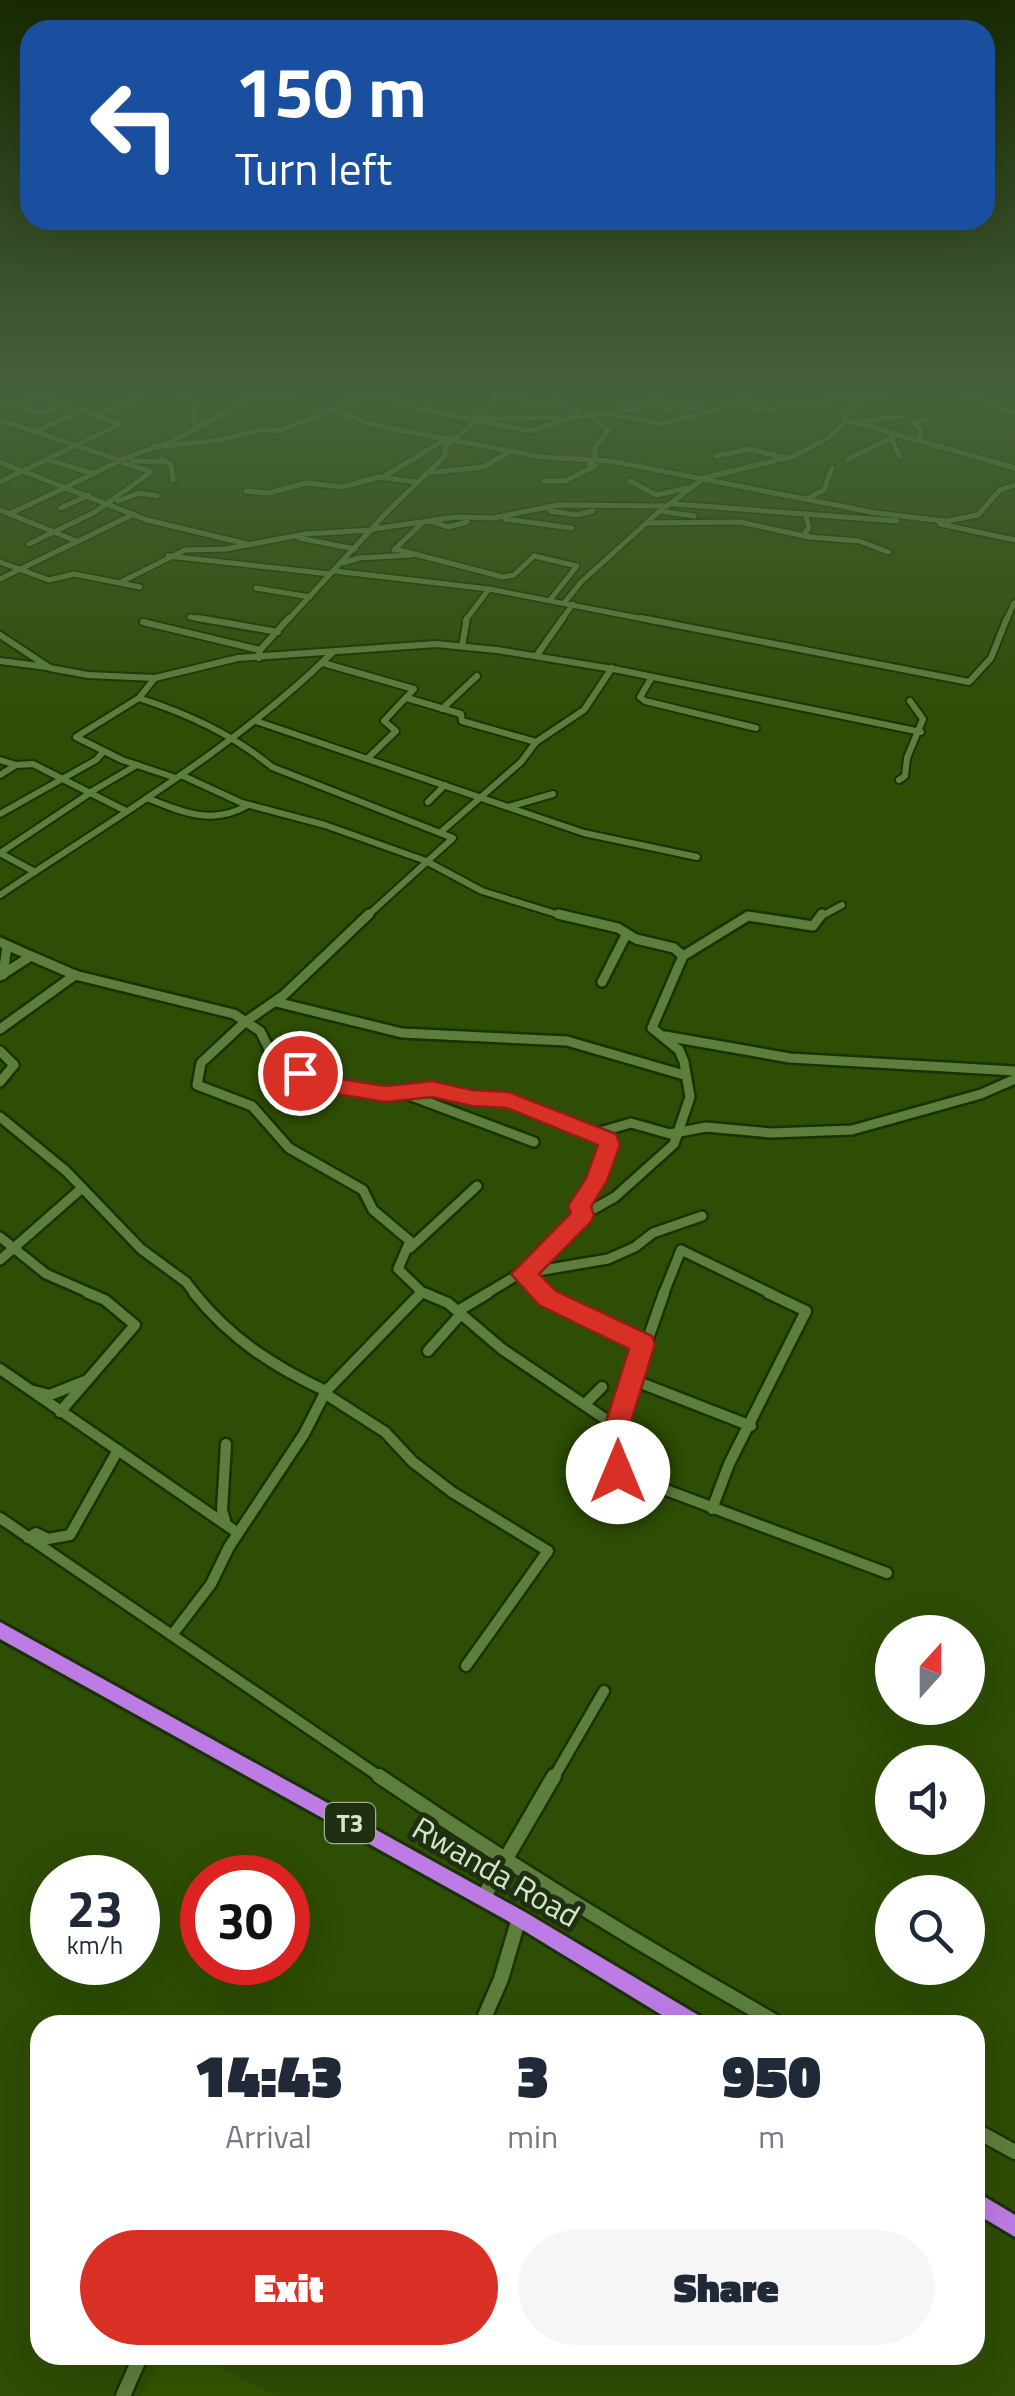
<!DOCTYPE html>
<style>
body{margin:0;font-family:"Titillium Web",sans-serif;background:#f6f6f7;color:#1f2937;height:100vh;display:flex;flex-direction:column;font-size:38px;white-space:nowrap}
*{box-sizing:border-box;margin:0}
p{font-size:32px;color:#747a83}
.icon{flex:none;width:55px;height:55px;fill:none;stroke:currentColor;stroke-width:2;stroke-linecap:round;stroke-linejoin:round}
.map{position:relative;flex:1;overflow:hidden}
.details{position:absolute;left:30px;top:2015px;width:955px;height:350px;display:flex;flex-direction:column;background:#fff;border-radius:30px;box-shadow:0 10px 40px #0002}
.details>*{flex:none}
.banner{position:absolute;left:20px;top:20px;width:975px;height:210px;border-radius:30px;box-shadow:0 10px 40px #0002;background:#1a4fa0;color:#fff;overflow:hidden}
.needle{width:65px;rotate:21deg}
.controls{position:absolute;left:875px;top:1615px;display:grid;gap:20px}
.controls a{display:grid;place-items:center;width:110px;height:110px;border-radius:50%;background:#fff;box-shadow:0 10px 40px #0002;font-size:50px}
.speed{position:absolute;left:30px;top:1855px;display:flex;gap:20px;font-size:50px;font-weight:700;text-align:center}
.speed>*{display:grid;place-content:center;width:130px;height:130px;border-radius:50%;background:#fff;box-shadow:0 10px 40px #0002;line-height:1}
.speed small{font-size:25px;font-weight:400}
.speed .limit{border:15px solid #d22;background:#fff;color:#111}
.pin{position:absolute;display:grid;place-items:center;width:85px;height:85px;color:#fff;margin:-42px;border:5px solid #fff;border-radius:50%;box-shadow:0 2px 10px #0007}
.me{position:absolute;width:110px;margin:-55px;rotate:0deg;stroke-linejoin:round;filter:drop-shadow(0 0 8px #0008)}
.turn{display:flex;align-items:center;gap:35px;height:210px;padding:0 50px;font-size:45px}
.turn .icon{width:130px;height:130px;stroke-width:2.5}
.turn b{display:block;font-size:70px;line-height:85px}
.eta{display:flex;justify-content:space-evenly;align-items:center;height:170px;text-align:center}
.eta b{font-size:60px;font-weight:800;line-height:70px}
.button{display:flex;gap:20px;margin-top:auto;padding:20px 50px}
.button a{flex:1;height:115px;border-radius:60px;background:#d93025;color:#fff;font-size:40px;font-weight:800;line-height:115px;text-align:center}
.button a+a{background:#f6f6f7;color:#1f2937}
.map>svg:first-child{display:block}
.built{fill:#325501}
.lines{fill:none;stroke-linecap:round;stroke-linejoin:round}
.minor-far4-casing{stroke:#1a3100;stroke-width:8}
.minor-far3-casing{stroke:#1a3100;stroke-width:10}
.minor-far2-casing{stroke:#1a3100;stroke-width:14}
.minor-far1-casing{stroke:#1a3100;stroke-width:15}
.minor-casing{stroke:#1a3100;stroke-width:19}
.highway-casing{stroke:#1a3100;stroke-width:6}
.minor-far4{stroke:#5d7f3d;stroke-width:5}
.minor-far3{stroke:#5d7f3d;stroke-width:6}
.minor-far2{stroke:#5d7f3d;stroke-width:9}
.minor-far1{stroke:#5d7f3d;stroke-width:10}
.minor{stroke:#5d7f3d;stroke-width:14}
.highway{fill:#bd7be5;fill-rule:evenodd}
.route{fill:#d93025;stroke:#8d1f18;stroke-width:2.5}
.labels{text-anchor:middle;stroke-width:10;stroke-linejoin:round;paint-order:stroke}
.shield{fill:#202f13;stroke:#9db08f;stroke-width:2.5}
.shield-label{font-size:25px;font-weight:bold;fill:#d3e7c4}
.near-street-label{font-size:32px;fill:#d3e7c4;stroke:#202f13}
</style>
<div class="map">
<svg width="1015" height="2396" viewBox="0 0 1015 2396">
<rect width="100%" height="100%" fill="#2e4d05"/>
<!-- built -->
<polygon class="built" points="163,2355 197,2355 277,2396 141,2396"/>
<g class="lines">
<!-- minor-far4 casing -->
<g class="minor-far4-casing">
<g id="minor-far4">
<polyline points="176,388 196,404 192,419 197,427"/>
<polyline points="953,388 1015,414"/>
<polyline points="800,392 802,388"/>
<polyline points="662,393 650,405 670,409"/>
<polyline points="495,397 549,405"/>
<polyline points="1,401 41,413 66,403"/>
<polyline points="733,404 758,388"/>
<polyline points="346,405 345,397 357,388"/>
<polyline points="743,406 758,410 865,397"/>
<polyline points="666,408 703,407"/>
<polyline points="330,410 378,426 542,457 611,461 876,513 944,521"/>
<polyline points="615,412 650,405"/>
<polyline points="100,414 137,399"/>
<polyline points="590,415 609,431 595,447 595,456"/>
<polyline points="577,416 610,414 662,424 722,408 745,407"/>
<path d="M474 417C504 421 531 416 561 417"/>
<polyline points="0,420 119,460 173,441 246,401 309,388"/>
<polyline points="846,420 1015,468"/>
<polyline points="853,423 902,416"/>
<polyline points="34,432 85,409"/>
<polyline points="891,437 899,456"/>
<polyline points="919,441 921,429 913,424 925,419"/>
<polyline points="153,447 221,440 265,429 279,431 352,402 387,398 424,410 531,431 578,416 577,409 549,405 560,394 548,388"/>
<polyline points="716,456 750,449 788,459"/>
<polyline points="162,459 171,465 173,480"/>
<polyline points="848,459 892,438"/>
<polyline points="49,460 94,474"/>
<polyline points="132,461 165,462"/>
<polyline points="0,462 147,520 251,545"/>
<polyline points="426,473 483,467 511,451"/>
<polyline points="385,476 441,442 450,441"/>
<polyline points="544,481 565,481 595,466 589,464"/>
<polyline points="630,481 656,495 688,488"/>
<polyline points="0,482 120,424 25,390"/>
<polyline points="66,487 119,461"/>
<polyline points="246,491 268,493 307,483 342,487 379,477 417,482"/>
<polyline points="808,498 824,490 832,468"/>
<polyline points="118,501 139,493 157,496"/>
<polyline points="674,504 897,521"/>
<polyline points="61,508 89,495"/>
<polyline points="0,510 76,541"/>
<polyline points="550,511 576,515 593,511"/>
<polyline points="660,511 694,516"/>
<polyline points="9,514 67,487"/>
<polyline points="806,516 809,528 805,532 809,537 859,541 888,552"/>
<polyline points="505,519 572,528"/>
<polyline points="430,521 448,527 467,522"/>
<polyline points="942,522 978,515 1000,490 1015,485"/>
<polyline points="646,523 740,522 809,537"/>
<polyline points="940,524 1015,540"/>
<path d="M373 529 456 517 493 518 558 505 667 506 704 478 794 456 828 438 846 422 843 415C868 390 903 389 936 388"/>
<polyline points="299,538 355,549"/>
<polyline points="29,544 95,512 151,472 118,461"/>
<polyline points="395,549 503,577 514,575 534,556 577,566 550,600"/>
<polyline points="394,550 422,523"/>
<polyline points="168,556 330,574"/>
<polyline points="0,562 49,580 74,574 140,587"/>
<polyline points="343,563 359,558 412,555"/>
<polyline points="334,571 489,589"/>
<polyline points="0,579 134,514"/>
<polyline points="119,583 185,550 226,549 305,534 372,530"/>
<polyline points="256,588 310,597"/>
<polyline points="565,602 581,582 662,509"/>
<polyline points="190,617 213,621"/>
<polyline points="287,621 388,511 445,456 445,446 468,428 504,388"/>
<polyline points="465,621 489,589 654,621"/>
<polyline points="561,621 573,604"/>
<polyline points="1006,621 1014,603"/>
</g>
</g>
<!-- minor-far3 casing -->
<g class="minor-far3-casing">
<g id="minor-far3">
<polyline points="198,618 278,632"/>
<polyline points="641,618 969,682 991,658 1007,618"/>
<polyline points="143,622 260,650"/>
<polyline points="0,635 50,668 88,675 155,678 238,658 436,644 497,650 619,670 921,732"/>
<polyline points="462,646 467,618"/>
<polyline points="537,655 563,618"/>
<polyline points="259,658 260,650 289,618"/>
<polyline points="0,661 47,667"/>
<polyline points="323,663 414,689 384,721 396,731 368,758"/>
<polyline points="652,677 640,697 645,701 756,728"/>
<polyline points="155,678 139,698 76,737 122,760 176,778"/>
<path d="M139 698C188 714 232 734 272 767L453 838 366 917"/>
<polyline points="407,698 461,714 462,721 536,742"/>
<polyline points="442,709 477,676"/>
<polyline points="256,721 584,833 697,857"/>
<polyline points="0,760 16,765 33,764 126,811"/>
<polyline points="0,775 16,765"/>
<polyline points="181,775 242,803 325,825 426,861 482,891 566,917"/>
<polyline points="899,780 905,776 907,758 923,719 910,701"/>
<polyline points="89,793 137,765"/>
<path d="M147 798C182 812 213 826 248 805"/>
<polyline points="428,802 445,785"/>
<polyline points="508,807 553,794"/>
<polyline points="0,814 96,760 104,751"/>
<polyline points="441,832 521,762 536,742 584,710 612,668"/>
<polyline points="0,853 90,793"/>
<polyline points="0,853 35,872"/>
<path d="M0 895C113 819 234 749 332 653"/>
<polyline points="747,917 753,917"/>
<polyline points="820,917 842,905"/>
</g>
</g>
<!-- minor-far2 casing -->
<g class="minor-far2-casing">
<g id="minor-far2">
<polyline points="0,942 31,956 0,976"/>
<polyline points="31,956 75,975 234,1014 260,1031 271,1053 300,1073 330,1085 386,1094 431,1089 472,1098 509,1100 596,1133 631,1123 670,1134 706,1127 771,1133 852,1130 981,1094 1015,1079"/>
<polyline points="683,956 748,916 813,926 822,914"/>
<polyline points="3,975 7,946"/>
<polyline points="602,982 626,935"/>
<polyline points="276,1002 402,1033 567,1041 684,1075"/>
<polyline points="245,1022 284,995 369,914"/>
<polyline points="245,1022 201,1063 197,1085 252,1106 289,1148 363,1190 373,1210 410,1241 398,1269 422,1292"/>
<polyline points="0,1029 75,975"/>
<polyline points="665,1036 790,1058 1015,1071"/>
<polyline points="0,1051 14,1065 0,1082"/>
<polyline points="406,1094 534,1142"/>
<polyline points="0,1117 66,1171 141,1249 186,1282 196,1295"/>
<polyline points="583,1215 579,1206 596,1181 609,1145 608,1139 598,1134"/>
<polyline points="0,1237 46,1274 94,1295"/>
<polyline points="410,1248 477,1186"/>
<polyline points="0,1260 82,1188"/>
<polyline points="526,1273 608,1259 635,1247 653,1233 702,1216"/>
<polyline points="523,1274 544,1295"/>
<polyline points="419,1295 422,1292 430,1295"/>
<polyline points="484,1295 534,1265 583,1215 615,1197 674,1144 690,1097 684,1062 679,1050 652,1028 683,956 674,948 636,939 618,928 558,914"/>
<polyline points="663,1295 681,1250 774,1295"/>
</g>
</g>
<!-- minor-far1 casing -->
<g class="minor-far1-casing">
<g id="minor-far1">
<path d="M194 1293C230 1338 274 1367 326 1391"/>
<polyline points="424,1293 448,1303 502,1349 617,1427 618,1472 887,1573"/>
<polyline points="542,1293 643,1344"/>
<polyline points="458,1311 488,1293"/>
<polyline points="428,1351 461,1314"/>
<polyline points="0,1369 238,1533"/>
<polyline points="633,1380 751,1426"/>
<polyline points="34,1391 50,1395 85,1381"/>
<polyline points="324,1393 385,1432 413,1462 452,1492 548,1551 466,1666"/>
<polyline points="585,1404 602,1387"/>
<polyline points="60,1412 135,1325 105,1300 88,1293"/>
<polyline points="617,1427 664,1293"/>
<polyline points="226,1444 222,1510 226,1524"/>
<polyline points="712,1509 729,1464 806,1311 768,1293"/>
<polyline points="0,1518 383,1779"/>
<polyline points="28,1538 36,1533 48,1539 70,1535 118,1450"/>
<polyline points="172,1635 211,1584 229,1547 304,1434 326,1391 421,1293"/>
<polyline points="553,1779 604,1691"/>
</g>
</g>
<!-- minor casing -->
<g class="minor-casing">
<g id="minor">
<path d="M379 1776C510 1865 643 1947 781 2025"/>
<polyline points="483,1898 554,1776"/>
<polyline points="481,2025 501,1979 519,1918"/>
<polyline points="975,2130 1015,2152"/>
<polyline points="123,2396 141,2355"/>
</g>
</g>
<!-- highway casing -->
<g class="highway-casing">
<g id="highway">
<polygon points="0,1622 525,1912 703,2018 705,2025 678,2025 513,1924 0,1639"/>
<polygon points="975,2191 1015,2215 1015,2237 975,2213"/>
</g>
</g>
<!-- minor-far4 -->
<use href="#minor-far4" class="minor-far4"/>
<!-- minor-far3 -->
<use href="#minor-far3" class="minor-far3"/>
<!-- minor-far2 -->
<use href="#minor-far2" class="minor-far2"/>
<!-- minor-far1 -->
<use href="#minor-far1" class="minor-far1"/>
<!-- minor -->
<use href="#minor" class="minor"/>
<!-- highway -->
<use href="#highway" class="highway"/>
</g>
<!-- sky -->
<linearGradient id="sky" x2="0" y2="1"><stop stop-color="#192a03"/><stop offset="0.54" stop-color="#46623b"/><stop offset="1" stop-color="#46623b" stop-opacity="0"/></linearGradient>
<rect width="1015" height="724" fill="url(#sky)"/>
<!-- route -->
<polygon class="route" points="300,1066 333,1078 386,1086 432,1081 472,1090 509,1092 616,1134 620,1145 607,1181 591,1207 594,1215 591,1222 539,1274 556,1291 652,1336 655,1344 629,1428 632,1472 628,1480 618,1484 609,1480 604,1428 629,1349 539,1305 511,1274 571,1213 568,1206 586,1178 598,1145 507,1108 472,1106 432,1097 386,1102 330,1093 293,1079 289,1073"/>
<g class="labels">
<!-- shield labels -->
<rect class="shield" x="325" y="1803" width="50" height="40" rx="8"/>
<g class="shield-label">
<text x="350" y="1832">T3</text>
</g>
<!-- near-street labels -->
<g class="near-street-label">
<text transform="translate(496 1872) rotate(30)" y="11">Rwanda Road</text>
</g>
</g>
</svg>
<div class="controls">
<a><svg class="needle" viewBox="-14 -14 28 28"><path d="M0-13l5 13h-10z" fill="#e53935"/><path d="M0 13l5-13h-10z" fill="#747a83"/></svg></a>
<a><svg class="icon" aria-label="sound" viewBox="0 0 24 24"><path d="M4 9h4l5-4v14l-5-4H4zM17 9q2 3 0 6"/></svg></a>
<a><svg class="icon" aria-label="search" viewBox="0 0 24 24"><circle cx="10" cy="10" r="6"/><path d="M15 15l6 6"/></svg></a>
</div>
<div class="speed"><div>23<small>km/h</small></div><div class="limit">30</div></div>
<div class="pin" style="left:300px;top:1073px;background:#d93025"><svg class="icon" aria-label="arrive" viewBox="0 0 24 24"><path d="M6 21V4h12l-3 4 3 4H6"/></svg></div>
<svg class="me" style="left:618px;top:1472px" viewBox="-20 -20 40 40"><circle r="19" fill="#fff"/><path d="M0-13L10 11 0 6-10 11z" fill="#d93025"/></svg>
<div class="banner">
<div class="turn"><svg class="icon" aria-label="left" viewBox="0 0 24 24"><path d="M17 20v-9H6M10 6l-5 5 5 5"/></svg><div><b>150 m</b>Turn left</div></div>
</div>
<section class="details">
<div class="eta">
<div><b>14:43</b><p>Arrival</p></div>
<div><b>3</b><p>min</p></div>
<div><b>950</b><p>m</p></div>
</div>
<div class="button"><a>Exit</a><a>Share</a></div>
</section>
</div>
